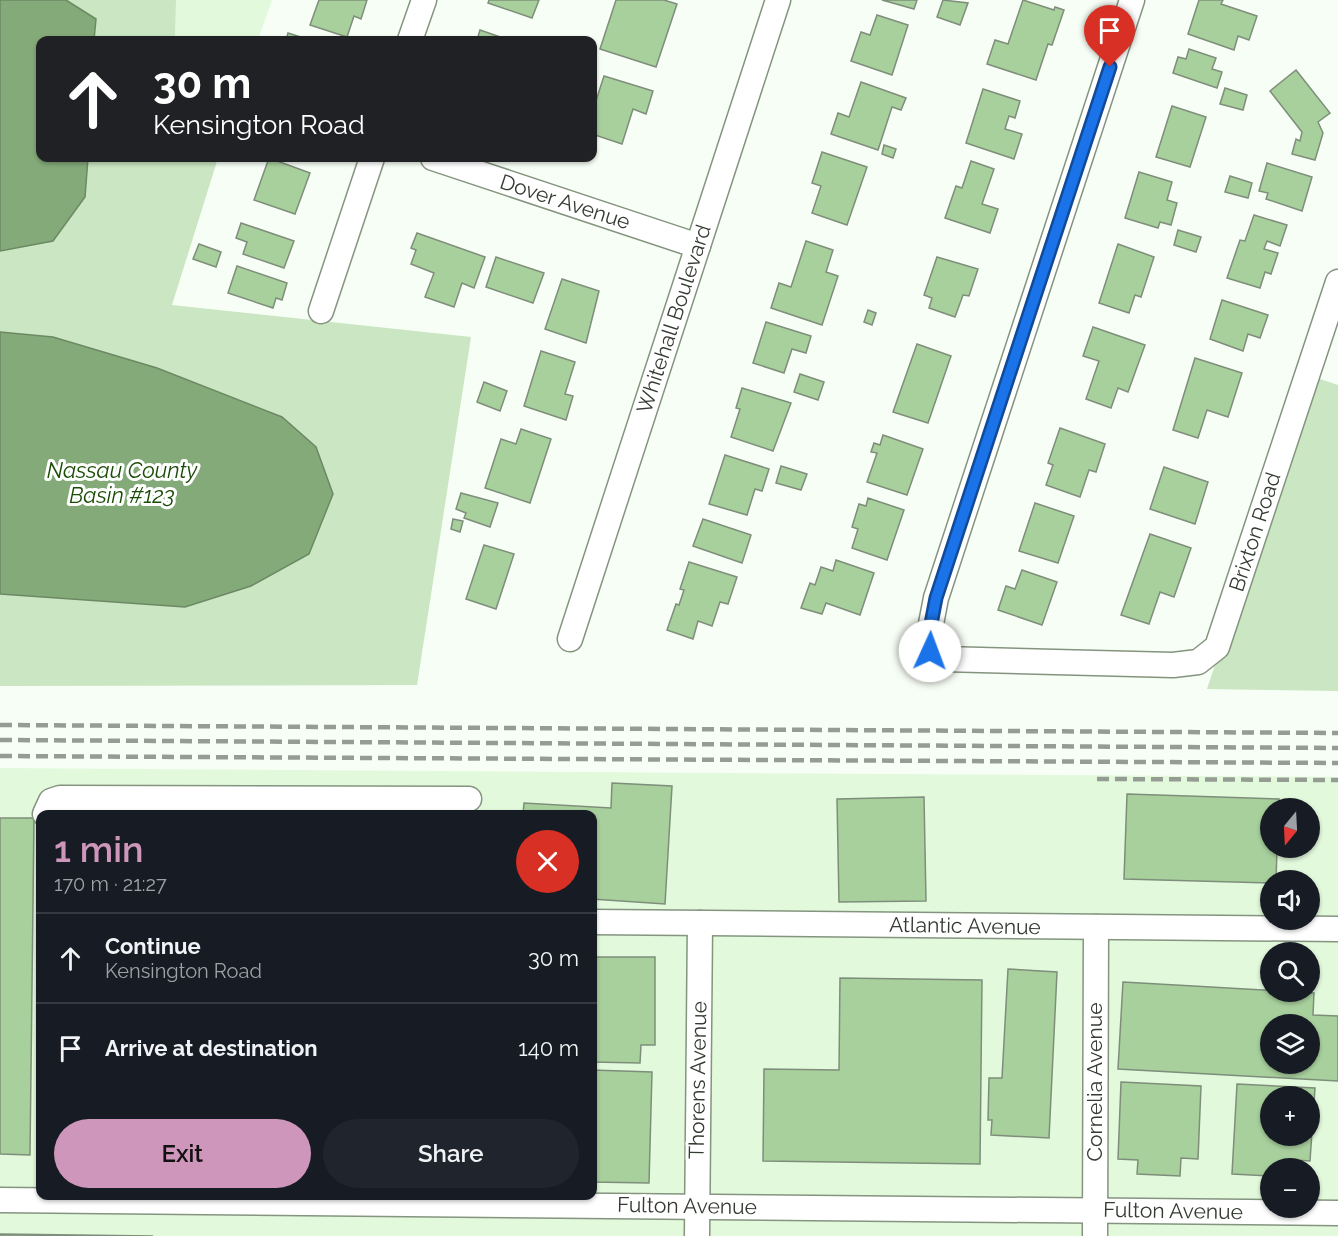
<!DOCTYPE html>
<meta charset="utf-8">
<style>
body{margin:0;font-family:Raleway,sans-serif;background:#20242c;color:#f1f3f6;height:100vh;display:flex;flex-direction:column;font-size:22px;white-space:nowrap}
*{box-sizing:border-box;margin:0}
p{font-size:20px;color:#9ea1a6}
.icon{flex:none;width:33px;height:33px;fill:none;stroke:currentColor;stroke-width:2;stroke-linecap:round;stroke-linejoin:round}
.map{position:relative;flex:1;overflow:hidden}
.details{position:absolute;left:36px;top:810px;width:561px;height:390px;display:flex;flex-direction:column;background:#171b24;border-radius:12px;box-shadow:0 2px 4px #0004}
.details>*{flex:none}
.top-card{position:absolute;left:36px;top:36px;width:561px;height:126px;border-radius:12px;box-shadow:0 2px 4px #0004;background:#202124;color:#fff;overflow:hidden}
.needle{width:39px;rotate:198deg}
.buttons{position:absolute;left:1260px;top:798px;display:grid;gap:12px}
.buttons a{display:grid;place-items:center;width:60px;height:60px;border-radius:50%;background:#171b24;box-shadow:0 2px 4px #0004;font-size:30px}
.pin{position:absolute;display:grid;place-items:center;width:51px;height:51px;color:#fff;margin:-62px -26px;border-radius:50% 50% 50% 0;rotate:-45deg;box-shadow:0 0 6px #0007}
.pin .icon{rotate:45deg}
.me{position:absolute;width:66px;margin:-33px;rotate:2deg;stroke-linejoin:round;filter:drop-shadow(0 0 4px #0008)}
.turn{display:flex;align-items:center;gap:21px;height:126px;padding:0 18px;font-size:27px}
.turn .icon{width:78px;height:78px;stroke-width:2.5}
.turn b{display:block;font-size:42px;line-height:51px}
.round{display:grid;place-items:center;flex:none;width:63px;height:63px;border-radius:32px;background:#20242c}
.summary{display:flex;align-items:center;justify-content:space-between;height:102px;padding:0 18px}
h1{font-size:36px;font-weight:600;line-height:45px;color:#cf96bb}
.cta{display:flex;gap:12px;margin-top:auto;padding:12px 18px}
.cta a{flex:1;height:69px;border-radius:36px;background:#cf96bb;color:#111;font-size:24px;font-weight:600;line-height:69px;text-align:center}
.cta a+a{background:#20242c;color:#f1f3f6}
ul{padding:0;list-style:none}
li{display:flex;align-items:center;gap:18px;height:90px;padding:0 18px;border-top:2px solid #363941}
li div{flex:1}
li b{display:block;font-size:22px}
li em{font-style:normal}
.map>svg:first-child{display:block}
.built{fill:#e2f9dc;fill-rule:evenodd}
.green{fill:#cae6c2}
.water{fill:#84aa79;stroke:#6c8964;stroke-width:1.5}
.building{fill:#a8d09d;stroke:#7e8e7a;stroke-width:1.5;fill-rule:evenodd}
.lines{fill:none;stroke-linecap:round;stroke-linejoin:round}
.minor-casing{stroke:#84947f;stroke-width:27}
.minor{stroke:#fff;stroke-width:24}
.rail{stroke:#959c93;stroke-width:4.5;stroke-dasharray:12 6;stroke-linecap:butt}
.route-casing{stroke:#114b97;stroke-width:15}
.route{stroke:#1a73e8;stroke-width:10}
.labels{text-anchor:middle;stroke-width:6;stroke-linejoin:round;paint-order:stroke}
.street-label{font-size:21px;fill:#343b32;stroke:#fff}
.water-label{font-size:22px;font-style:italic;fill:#1a4c06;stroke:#fff}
</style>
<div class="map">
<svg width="1338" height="1236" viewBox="0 0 1338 1236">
<rect width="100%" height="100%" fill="#f7fef5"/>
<!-- built -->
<g class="built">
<polygon points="176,0 272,0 258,40 175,40"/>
<path d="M0 768 1338 777V1236H0ZM1270 808H1310V848H1270ZM40 814H592V1196H40ZM1270 880H1310V920H1270ZM1270 952H1310V992H1270ZM1270 1024H1310V1064H1270ZM1270 1096H1310V1136H1270ZM1270 1168H1310V1208H1270Z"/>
</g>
<!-- green -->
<g class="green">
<polygon points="0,0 176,0 175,40 40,40 40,158 218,158 172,305 471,337 417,685 0,686"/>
<polygon points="1311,376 1338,385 1338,691 1207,689"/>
</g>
<!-- water -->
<g class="water">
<polygon points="0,0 66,0 96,19 94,40 40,40 40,158 88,158 85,197 53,241 0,251"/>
<polygon points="0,332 53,337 157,368 282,417 316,447 333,494 309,554 251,586 185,607 0,594"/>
</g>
<!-- building -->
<g class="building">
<polygon points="319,0 367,0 361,19 354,16 347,37 310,25"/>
<polygon points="489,0 539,0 532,18 488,3"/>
<polygon points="616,0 664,0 677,4 656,67 600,49"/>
<polygon points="882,0 917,0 914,9"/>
<polygon points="943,0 968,3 960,25 937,17"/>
<polygon points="1023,0 1054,10 1055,7 1064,10 1052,45 1048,44 1036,80 987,64 995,40 1008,44"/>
<polygon points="1199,0 1223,0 1221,4 1257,16 1249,40 1238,36 1234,50 1188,34"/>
<polygon points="877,15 908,25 892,75 851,61 861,32 870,35"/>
<polygon points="480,30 509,40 477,40"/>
<polygon points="288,33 310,40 286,40"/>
<polygon points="1189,49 1216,58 1212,69 1222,72 1217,88 1173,73 1178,57 1186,59"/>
<polygon points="1296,70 1330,113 1318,122 1323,133 1315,160 1292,154 1296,139 1300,141 1302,132 1270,91"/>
<polygon points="604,76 653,91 646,114 633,109 622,144 592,134 592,113"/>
<polygon points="861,82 906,98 901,110 892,107 878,150 831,134 838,113 849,117"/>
<polygon points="1225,88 1247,95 1243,110 1220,104"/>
<polygon points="983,89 1020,101 1015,118 1009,116 1005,129 1022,134 1014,159 966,143"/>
<polygon points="1172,106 1206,117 1190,167 1156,157"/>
<polygon points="884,145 896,149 893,158 882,154"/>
<polygon points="822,152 867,167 847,225 812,213 821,186 812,183"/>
<polygon points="269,158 310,173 295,214 254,200"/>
<polygon points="971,161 994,169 982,204 998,209 990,233 945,218 956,186 962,188"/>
<polygon points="1267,163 1312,177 1302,211 1266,199 1268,193 1259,191"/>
<polygon points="1139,172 1172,182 1167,200 1177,203 1171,225 1160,222 1158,228 1125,218"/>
<polygon points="1230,176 1252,183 1248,198 1225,192"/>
<polygon points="1254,215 1287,225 1280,246 1267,241 1264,249 1278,253 1271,274 1265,272 1260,288 1227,278 1240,240 1245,241"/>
<polygon points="241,223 294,241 284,268 243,254 247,242 236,238"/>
<polygon points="1178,230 1201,237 1196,252 1174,245"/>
<polygon points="417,233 485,257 474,288 462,283 454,307 425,297 434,273 411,264 416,250 411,248"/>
<polygon points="806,241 833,250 826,272 838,276 822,325 771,308 779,283 791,287"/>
<polygon points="199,244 221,252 216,267 193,259"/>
<polygon points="1118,244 1154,257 1141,297 1135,295 1129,313 1099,303"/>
<polygon points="496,257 544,273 533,303 486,287"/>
<polygon points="937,257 978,269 969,296 963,295 955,317 929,308 932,298 924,295"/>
<polygon points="237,266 287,283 282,300 276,298 273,308 228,293"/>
<polygon points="562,279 599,291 586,343 545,329"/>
<polygon points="1222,300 1268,315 1260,338 1248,334 1243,351 1210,339"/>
<polygon points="868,310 876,313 872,325 864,322"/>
<polygon points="766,322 811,336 806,353 792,349 784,373 753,363"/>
<polygon points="1093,327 1145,345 1128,392 1118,388 1111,408 1086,399 1099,361 1083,356"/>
<polygon points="917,344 951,356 928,423 893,412"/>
<polygon points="541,351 575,362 565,394 573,396 566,420 524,406"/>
<polygon points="1195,358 1242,373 1228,417 1207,410 1198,438 1173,430"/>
<polygon points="800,374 824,382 818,400 794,392"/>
<polygon points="484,382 507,391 500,411 477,402"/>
<polygon points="742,388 791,403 773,451 731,437 740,409 736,408"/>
<polygon points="1060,428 1105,444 1096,472 1089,470 1080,497 1046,485 1053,465 1048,463"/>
<polygon points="521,429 551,439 530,503 485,488 501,439 516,444"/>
<polygon points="883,435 923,449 907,495 867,482 877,453 871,452 874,443 880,445"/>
<polygon points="725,455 769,469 762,491 755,489 747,515 709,504"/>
<polygon points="781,466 807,474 801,490 776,483"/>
<polygon points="1164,467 1208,482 1195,524 1150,509"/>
<polygon points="461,493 498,503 490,527 464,518 466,513 456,509"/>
<polygon points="868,498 904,510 887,560 852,548 858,529 852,527 859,504 866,506"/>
<polygon points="1035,503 1074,516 1058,563 1019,551"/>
<polygon points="453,519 463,521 460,532 451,529"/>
<polygon points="703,519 751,535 742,563 693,546"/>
<polygon points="1150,534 1191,548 1174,597 1160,592 1149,624 1121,615"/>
<polygon points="484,545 514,554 496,609 466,599"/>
<polygon points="836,560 874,573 860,615 826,603 822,614 801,608 810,583 815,585 821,567 833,571"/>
<polygon points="689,562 737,577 728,604 720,602 712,626 698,621 693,639 667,630 676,604 679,605 684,590 680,589"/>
<polygon points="1022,570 1057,582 1042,625 998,610 1006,586 1015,589"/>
<polygon points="612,783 672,786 665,904 592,899 592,814 523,814 524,803 611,808"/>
<polygon points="1127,794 1279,799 1279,808 1270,808 1270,848 1277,848 1276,880 1270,880 1270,883 1124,879"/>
<polygon points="924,797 926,901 839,902 837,799"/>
<polygon points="336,802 458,804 458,814 336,814"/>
<polygon points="0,818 34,818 30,1155 0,1154"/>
<polygon points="592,957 655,957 655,1045 641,1045 640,1063 592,1062"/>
<polygon points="1008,969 1057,972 1049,1138 991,1135 992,1120 988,1120 989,1078 1002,1078"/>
<polygon points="840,978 982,980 980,1164 763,1161 764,1069 839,1070"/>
<path d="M1123 982 1314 993 1313 1015 1338 1016V1081L1118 1069ZM1270 1024H1310V1064H1270Z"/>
<polygon points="592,1070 652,1072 649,1183 592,1182"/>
<polygon points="1121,1082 1201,1086 1198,1159 1181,1158 1180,1176 1137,1174 1138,1160 1118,1159"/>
<path d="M1237 1084 1315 1088 1310 1161 1296 1160 1295 1168H1270V1176L1232 1174ZM1270 1096H1310V1136H1270Z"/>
<polygon points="0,1234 153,1236 0,1236"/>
</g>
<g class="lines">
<!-- minor casing -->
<g class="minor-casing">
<g id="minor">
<polyline points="1132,0 936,598 930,629 930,651 943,659 1173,665 1198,662 1217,647 1338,282"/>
<polyline points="410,40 424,0"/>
<polyline points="433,158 698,246"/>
<polyline points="321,311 372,158"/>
<polyline points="570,639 778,0"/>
<polyline points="45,814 51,801 60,798 469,799"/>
<polyline points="592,922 1338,929"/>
<polyline points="0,1200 1338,1213"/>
<polyline points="697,1236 700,923"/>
<polyline points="1095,1236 1096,927"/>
</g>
</g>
<!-- minor -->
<use href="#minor" class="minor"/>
<!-- rail -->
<g class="rail">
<polyline points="0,725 1338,733"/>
<polyline points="0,740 1338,748"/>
<polyline points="0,756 1338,763"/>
<polyline points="1097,779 1338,780"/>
</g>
</g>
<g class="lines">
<!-- route casing -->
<g class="route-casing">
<polyline id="route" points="930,651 930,629 936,598 1110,67"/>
</g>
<!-- route -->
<use href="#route" class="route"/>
</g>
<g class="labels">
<!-- street labels -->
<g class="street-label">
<text transform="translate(565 202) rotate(18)" y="7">Dover Avenue</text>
<text transform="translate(674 319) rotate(-72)" y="7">Whitehall Boulevard</text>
<text transform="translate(1255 532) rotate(-72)" y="7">Brixton Road</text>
<text transform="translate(965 926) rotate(1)" y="7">Atlantic Avenue</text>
<text transform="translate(698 1080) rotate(-89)" y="7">Thorens Avenue</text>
<text transform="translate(1095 1082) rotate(-90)" y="7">Cornelia Avenue</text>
<text transform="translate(687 1206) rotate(1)" y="7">Fulton Avenue</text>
<text transform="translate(1173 1211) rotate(1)" y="7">Fulton Avenue</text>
</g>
<!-- water labels -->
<g class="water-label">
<text x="122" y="478">Nassau County<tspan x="122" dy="25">Basin #123</tspan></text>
</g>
</g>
</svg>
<div class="buttons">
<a><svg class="needle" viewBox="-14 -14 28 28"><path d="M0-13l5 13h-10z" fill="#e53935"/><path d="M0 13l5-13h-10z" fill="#9ea1a6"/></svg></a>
<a><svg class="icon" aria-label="sound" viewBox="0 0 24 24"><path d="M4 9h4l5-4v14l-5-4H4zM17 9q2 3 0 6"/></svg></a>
<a><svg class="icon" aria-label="search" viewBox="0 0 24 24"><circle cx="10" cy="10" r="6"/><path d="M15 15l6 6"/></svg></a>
<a><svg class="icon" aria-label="layers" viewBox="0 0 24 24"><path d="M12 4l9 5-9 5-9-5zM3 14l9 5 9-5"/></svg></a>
<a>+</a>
<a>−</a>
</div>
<div class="pin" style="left:1110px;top:67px;background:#d93025"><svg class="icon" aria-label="arrive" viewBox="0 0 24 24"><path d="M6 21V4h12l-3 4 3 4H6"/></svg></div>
<svg class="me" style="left:930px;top:651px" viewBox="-20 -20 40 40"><circle r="19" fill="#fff"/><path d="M0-13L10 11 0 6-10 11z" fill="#1a73e8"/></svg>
<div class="top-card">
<div class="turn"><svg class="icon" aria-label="ahead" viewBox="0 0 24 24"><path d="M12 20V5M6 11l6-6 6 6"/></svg><div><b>30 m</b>Kensington Road</div></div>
</div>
<section class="details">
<div class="summary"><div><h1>1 min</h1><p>170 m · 21:27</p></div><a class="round" style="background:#d93025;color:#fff"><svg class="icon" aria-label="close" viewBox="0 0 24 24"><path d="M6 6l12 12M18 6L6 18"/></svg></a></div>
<ul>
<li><svg class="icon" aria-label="ahead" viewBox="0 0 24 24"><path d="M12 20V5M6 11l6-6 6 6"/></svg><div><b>Continue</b><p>Kensington Road</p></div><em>30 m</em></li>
<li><svg class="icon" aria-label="arrive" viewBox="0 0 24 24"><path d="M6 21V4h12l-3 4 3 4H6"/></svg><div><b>Arrive at destination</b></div><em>140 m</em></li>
</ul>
<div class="cta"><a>Exit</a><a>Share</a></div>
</section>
</div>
